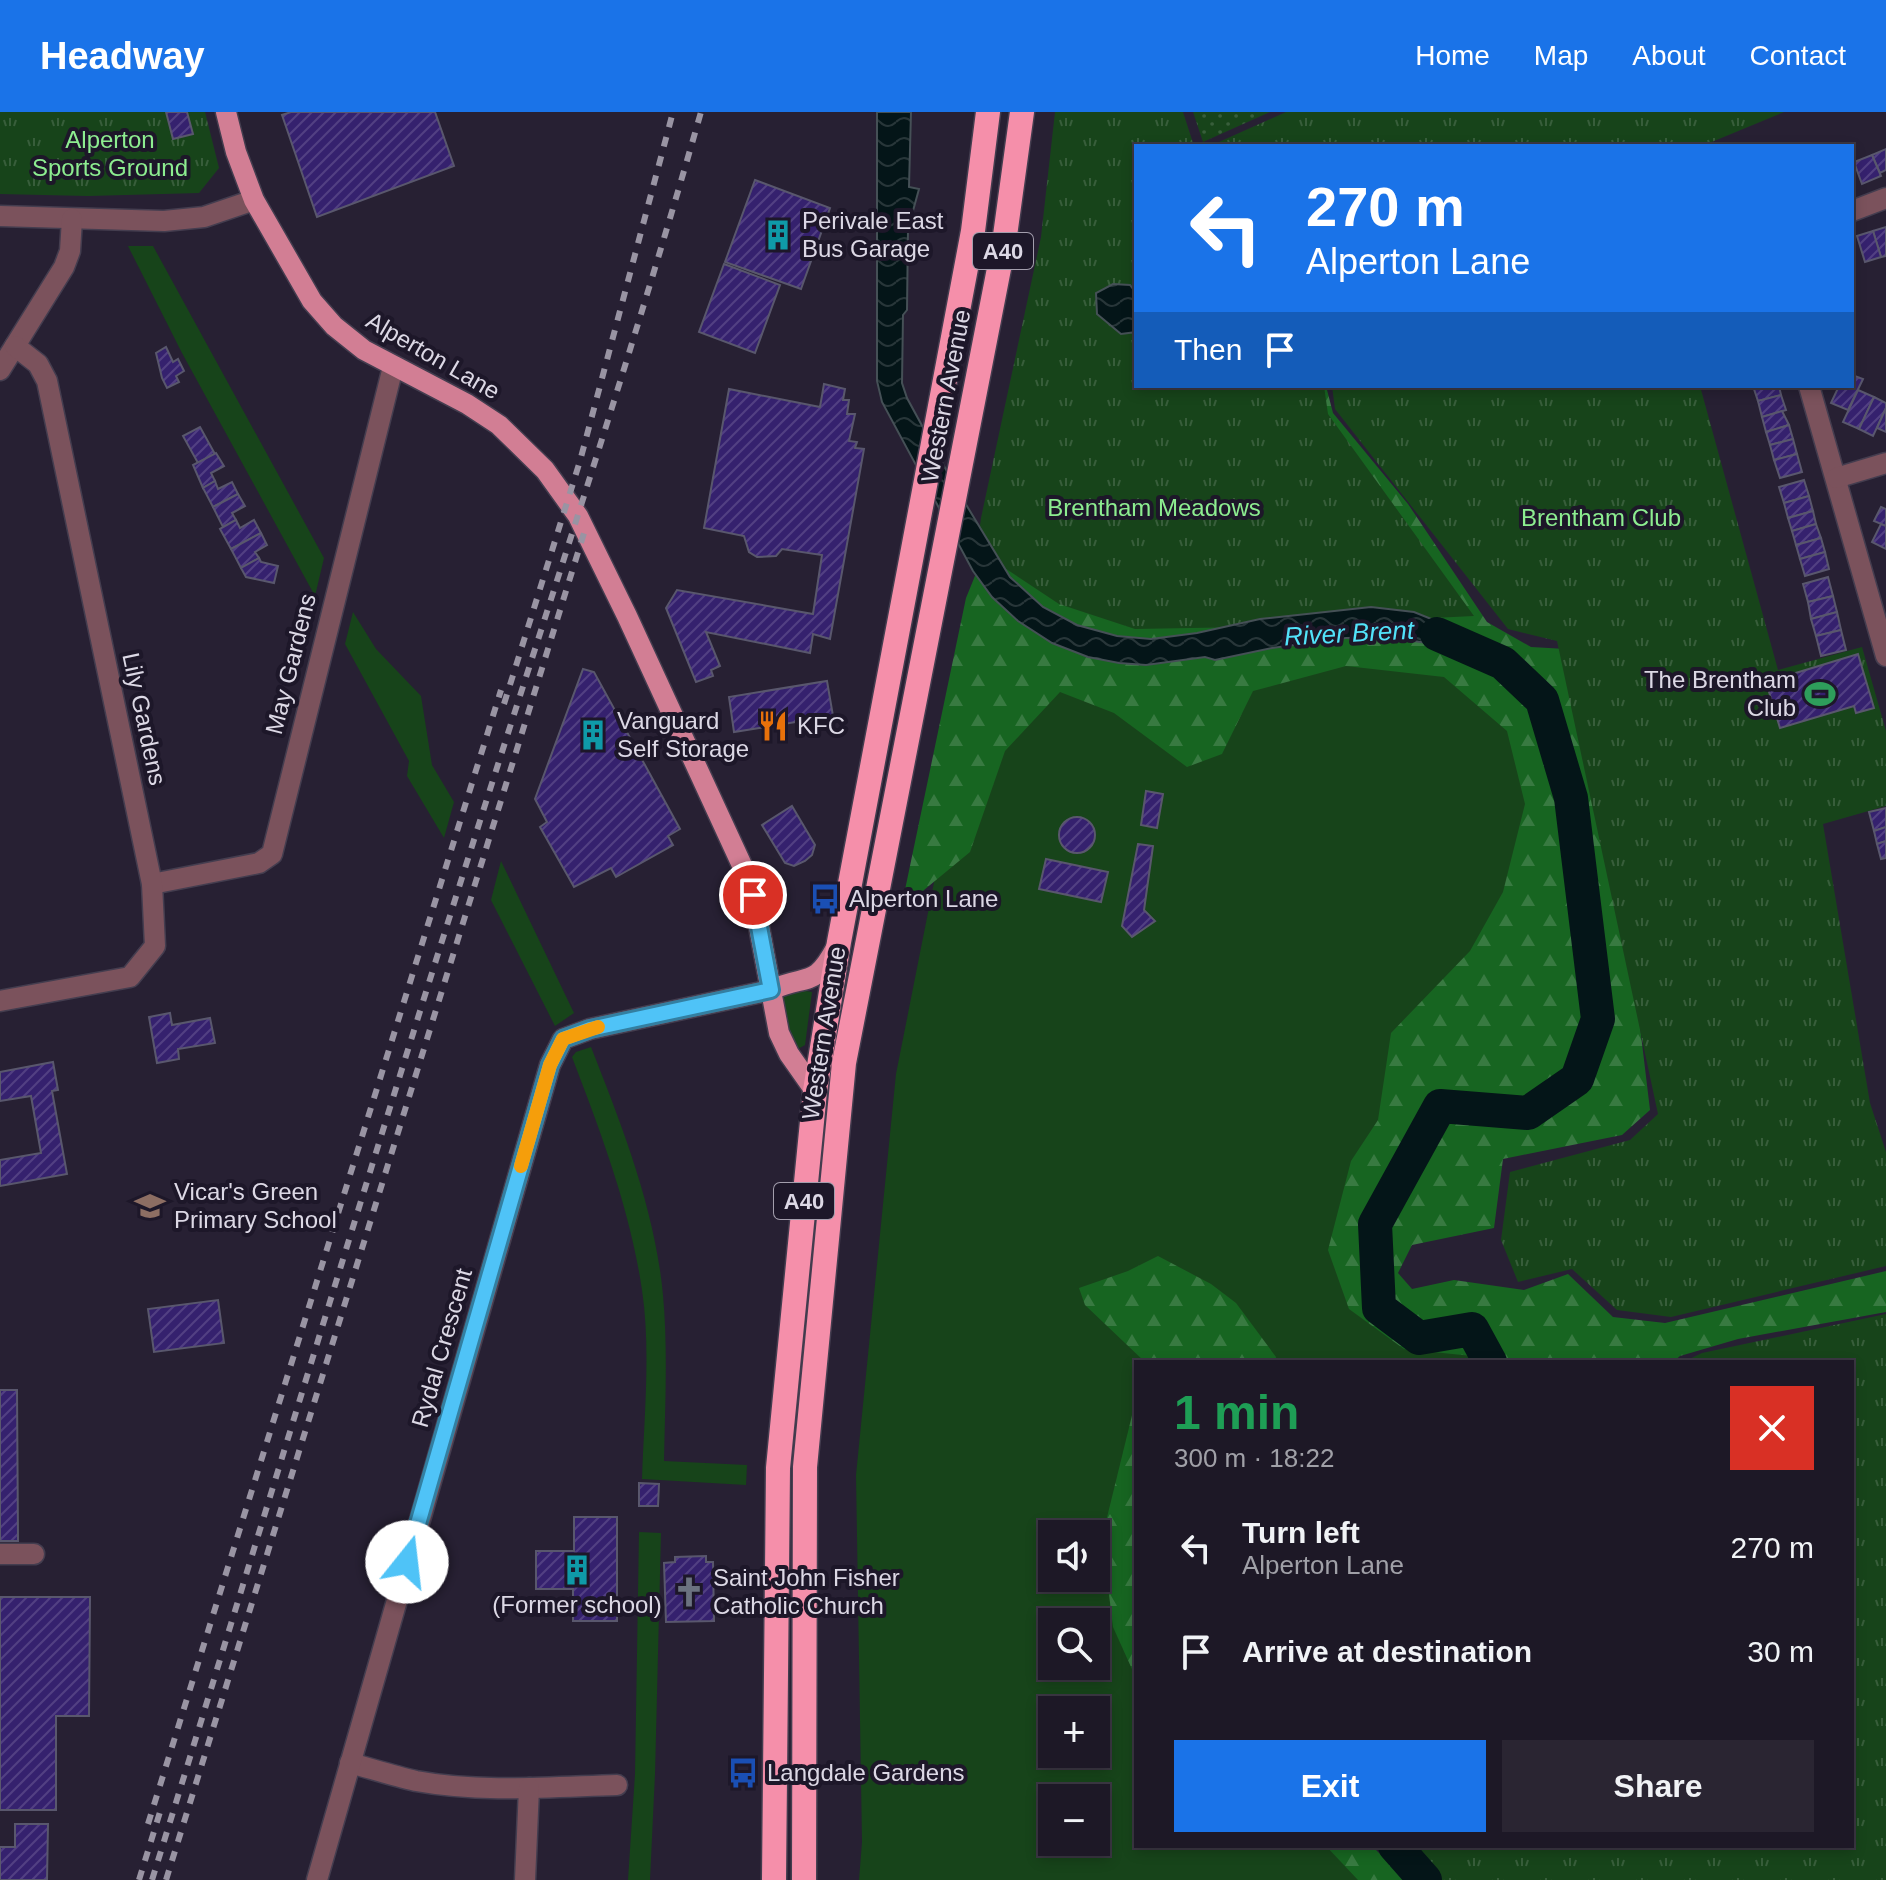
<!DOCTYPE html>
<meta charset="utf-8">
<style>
body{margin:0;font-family:Arial,sans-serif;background:#2a2532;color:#f1f3f6;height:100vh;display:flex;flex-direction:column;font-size:30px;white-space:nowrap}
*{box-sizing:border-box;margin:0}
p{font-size:26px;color:#a0a0a7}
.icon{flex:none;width:44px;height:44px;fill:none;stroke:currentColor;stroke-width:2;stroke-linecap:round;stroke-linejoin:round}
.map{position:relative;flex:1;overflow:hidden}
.details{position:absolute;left:1134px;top:1248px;width:720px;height:488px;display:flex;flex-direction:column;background:#1d1826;border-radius:0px;box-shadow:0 4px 12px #0003,0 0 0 2px #3b3743}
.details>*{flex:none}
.top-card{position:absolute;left:1134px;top:32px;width:720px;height:244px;border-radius:0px;box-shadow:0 4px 12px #0003,0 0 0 2px #3b3743;background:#1a73e8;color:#fff;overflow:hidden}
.fabs{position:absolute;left:1038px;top:1408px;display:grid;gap:16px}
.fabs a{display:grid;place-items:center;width:72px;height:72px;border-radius:0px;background:#1d1826;box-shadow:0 4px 12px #0003,0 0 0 2px #3b3743;font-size:40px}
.pin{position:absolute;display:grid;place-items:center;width:68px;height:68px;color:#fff;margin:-34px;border:4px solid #fff;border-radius:50%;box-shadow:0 2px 8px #0007}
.me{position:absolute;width:88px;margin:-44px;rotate:16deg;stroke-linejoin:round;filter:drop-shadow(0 0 6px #0008)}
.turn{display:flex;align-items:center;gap:28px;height:168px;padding:0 40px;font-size:36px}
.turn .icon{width:104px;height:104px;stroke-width:2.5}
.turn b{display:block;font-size:56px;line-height:68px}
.then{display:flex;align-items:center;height:76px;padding:0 40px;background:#0003;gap:16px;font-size:30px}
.round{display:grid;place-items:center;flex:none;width:84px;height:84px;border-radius:0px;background:#2a2532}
.overview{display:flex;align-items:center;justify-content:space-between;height:136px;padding:0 40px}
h1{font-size:48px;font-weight:700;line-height:60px;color:#1e9e55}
.action{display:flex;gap:16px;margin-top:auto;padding:16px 40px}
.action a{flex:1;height:92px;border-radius:0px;background:#1a73e8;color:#fff;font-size:32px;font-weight:700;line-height:92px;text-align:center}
.action a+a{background:#2a2532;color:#f1f3f6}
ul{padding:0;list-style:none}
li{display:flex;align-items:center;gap:24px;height:104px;padding:0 40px}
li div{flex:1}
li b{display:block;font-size:30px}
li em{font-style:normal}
header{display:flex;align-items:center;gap:48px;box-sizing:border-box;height:112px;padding:0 40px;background:#1a73e8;color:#fff}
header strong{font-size:38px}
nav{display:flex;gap:44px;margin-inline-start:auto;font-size:28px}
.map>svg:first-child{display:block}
.grass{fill:#17441a;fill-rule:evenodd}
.forest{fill:url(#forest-firs)}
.park{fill:url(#park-tufts)}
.garden{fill:url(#garden-dots)}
.water{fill:url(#water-waves);stroke:#455056;stroke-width:2}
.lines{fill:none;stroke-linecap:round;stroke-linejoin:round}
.river{stroke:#041518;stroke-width:34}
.building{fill:url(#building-hatch);stroke:#59576d;stroke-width:2}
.minor-casing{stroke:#443d4f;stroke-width:23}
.major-casing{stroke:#443d4f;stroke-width:23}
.highway-casing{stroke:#443d4f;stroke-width:27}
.minor{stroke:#7b525c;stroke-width:20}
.major{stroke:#d27e94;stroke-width:20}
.highway{stroke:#f58faa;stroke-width:24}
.rail{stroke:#9994a3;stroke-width:6;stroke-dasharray:10 10;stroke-linecap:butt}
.route-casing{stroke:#337fa1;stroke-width:20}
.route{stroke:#4fc3f7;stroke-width:14}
.slow{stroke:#f59e0b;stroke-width:14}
.labels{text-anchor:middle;stroke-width:8;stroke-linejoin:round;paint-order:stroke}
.shield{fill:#1d1729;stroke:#a39ead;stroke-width:2}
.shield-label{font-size:22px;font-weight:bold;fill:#dcd8e5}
.park-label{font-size:24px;fill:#8ded90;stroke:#1d1729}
.poi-label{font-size:24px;fill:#dcd8e5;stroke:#1d1729;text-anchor:start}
.street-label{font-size:24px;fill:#dcd8e5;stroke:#1d1729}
.water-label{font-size:26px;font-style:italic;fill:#52e3fa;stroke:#1d1729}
</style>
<header>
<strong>Headway</strong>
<nav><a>Home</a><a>Map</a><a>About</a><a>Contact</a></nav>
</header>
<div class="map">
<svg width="1886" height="1768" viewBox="0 0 1886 1768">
<defs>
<pattern id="forest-firs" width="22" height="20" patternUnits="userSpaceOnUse" patternTransform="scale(2)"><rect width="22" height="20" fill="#176521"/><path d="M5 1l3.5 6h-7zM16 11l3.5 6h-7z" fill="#387a41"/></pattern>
<pattern id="park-tufts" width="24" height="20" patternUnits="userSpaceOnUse" patternTransform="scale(2)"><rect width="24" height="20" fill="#17441a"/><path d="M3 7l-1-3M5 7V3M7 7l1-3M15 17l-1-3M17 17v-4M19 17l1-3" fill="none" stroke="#385e3b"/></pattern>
<pattern id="garden-dots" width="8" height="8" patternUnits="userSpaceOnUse" patternTransform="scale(2)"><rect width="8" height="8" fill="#17441a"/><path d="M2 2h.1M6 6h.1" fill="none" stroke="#385e3b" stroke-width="1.8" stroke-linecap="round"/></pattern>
<pattern id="water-waves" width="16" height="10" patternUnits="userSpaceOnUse" patternTransform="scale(2)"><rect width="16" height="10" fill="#041518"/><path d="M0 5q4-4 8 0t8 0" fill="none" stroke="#283639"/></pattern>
<pattern id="building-hatch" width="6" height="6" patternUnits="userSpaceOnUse" patternTransform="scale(2)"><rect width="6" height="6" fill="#35216e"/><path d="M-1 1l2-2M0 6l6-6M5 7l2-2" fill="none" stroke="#524083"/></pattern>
</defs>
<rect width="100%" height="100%" fill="#272033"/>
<!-- grass -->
<g class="grass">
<polygon points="128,134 153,134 324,446 315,484 182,241"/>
<polygon points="353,500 376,537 421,584 432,653 454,690 444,726 407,664 409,649 345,532"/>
<path d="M982 528 1445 530 1538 574 1557 694 1369 1195 1470 1224 1482 1250H1136V1734H1345L1382 1768H859L862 1730 856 1363 896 962ZM1052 1422H1096V1466H1052ZM1052 1510H1096V1554H1052ZM1052 1598H1096V1642H1052ZM1052 1686H1096V1730H1052Z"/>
<polygon points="501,749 574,901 555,914 491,788"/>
<polygon points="793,877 812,880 805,933 798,937 792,931 782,878"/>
<path d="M591 935C622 1014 655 1097 663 1183 668 1238 665 1294 664 1349L747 1353 746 1373 642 1367C644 1306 651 1238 642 1178 630 1097 601 1021 572 945L576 940Z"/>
<polygon points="639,1420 661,1421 655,1662 650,1768 628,1768 635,1662"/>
</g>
<!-- forest -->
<g class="forest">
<polygon points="1276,274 1326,274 1333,301 1408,392 1487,510 1531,535 1566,537 1638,898 1650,998 1622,1023 1503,1047 1494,1116 1412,1133 1398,1161 1412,1177 1454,1168 1524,1178 1568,1162 1613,1205 1665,1211 1886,1159 1886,1200 1738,1227 1680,1244 1673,1250 1473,1250 1472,1244 1404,1237 1349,1197 1328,1138 1351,1049 1378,1008 1391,921 1470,839 1503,780 1525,692 1507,619 1444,565 1346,554 1253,579 1222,642 1187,655 1114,601 1060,580 1005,639 970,740 901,797 966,486 977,459"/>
<polygon points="1158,1144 1211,1172 1236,1191 1276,1245 1275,1250 1145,1250 1085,1193 1079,1176 1128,1159"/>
<polygon points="1136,1287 1136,1566 1113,1515 1102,1426"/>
<polygon points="1326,1734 1372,1734 1406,1768 1358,1768"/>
</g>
<!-- park -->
<g class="park">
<polygon points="0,0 205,0 219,56 199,81 88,84 0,82"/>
<polygon points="1055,0 1183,0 1194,34 1136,34 1136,274 1324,274 1328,302 1474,504 1248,515 1135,517 1059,492 991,447 978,429 981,406 1041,125"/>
<polygon points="1286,0 1784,0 1702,34 1210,34"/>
<polygon points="1332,274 1700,274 1778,558 1862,535 1886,619 1886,694 1823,712 1870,991 1886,1040 1886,1154 1671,1205 1617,1198 1572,1157 1518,1170 1501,1128 1510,1060 1630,1028 1658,1002 1557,529 1508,517 1335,297"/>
<polygon points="1886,1202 1886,1768 1438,1768 1407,1734 1852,1734 1852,1250 1683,1250 1702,1241"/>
</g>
<!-- garden -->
<polygon class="garden" points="1193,0 1270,0 1203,30"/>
<!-- water -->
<g class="water">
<polygon points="877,0 911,0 909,75 919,77 908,117 907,198 903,203 902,271 907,286 956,376 1010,465 1043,495 1077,513 1117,524 1151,527 1197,521 1260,507 1371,495 1414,500 1486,529 1475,553 1427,531 1387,525 1346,526 1272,536 1215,548 1205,545 1146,553 1119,551 1088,545 1052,531 1018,509 992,485 973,459 882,290 877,269"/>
<polygon points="1113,172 1130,173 1136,181 1136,220 1121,222 1097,202 1096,181"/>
</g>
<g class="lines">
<!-- river -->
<g class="river">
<polyline points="1437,522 1503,551 1542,588 1571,686 1598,907 1577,967 1528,1001 1440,994 1375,1112 1379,1196 1419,1226 1472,1217 1490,1250"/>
<polyline points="1395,1734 1425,1768"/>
</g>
</g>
<!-- building -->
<g class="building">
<polygon points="166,0 187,0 193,22 173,27"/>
<polygon points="291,0 435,0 454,54 317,105 282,3"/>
<polygon points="1886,37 1886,58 1880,61 1872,43"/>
<polygon points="1872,43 1881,64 1862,72 1854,50"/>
<polygon points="755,68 830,96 801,177 725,150"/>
<polygon points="1886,115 1886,144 1881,145 1873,119"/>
<polygon points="1873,119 1881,145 1865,150 1857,124"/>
<polygon points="724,152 780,173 755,241 699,220"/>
<polygon points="166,235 173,250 178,247 184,259 176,264 179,270 167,276 162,266 156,241"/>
<polygon points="1852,263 1863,267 1848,298 1831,291 1839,274 1852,274"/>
<polygon points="824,272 845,277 843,288 849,288 847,302 855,302 849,329 857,330 855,336 864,337 830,527 813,522 810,541 706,520 720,554 711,558 713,564 696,570 666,496 677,478 813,502 822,443 782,437 776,444 757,445 749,440 744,424 704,416 729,277 820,295"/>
<polygon points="1753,274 1779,274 1781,283 1758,289"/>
<polygon points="1858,278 1874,285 1859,317 1843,310"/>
<polygon points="1781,283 1786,298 1762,305 1758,289"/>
<polygon points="1874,285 1886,291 1886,296 1873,324 1859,317"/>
<polygon points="1886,296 1886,320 1877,316"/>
<polygon points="1782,299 1789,313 1766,320 1762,305"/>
<polygon points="1789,313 1793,327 1770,333 1766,320"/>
<polygon points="200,315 215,342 198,351 183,324"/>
<polygon points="1793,327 1797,342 1774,348 1770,333"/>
<polygon points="216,341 224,354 211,361 215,369 203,376 193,353"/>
<polygon points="1797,342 1802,360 1780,366 1774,348"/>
<polygon points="1804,368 1809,384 1784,391 1779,375"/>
<polygon points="215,369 218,377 232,370 238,382 213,395 203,376"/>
<polygon points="238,382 245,394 232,401 236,408 223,415 213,395"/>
<polygon points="1809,384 1813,399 1788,406 1784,391"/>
<polygon points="1881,395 1886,397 1886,414 1874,409"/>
<polygon points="1813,399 1816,412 1792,419 1788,406"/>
<polygon points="236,408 240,416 254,408 261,421 231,437 220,417"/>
<polygon points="1816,412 1821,426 1796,433 1792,419"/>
<polygon points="1881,412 1886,414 1886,437 1872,430"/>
<polygon points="261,421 267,433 255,440 259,446 241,456 231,437"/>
<polygon points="1821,426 1825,440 1800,447 1796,433"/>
<polygon points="1825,440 1829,457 1805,464 1800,447"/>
<polygon points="259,446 261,450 278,454 274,471 246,465 241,456"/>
<polygon points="1828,465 1833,484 1808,490 1803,472"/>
<polygon points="1833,484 1837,500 1811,507 1808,490"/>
<polygon points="1837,500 1841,518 1816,524 1811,507"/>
<polygon points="1841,518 1846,538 1821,544 1816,524"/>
<polygon points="1858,542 1874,596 1856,601 1854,594 1780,616 1766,570"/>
<polygon points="583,557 594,560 680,717 668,724 673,733 616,765 611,756 574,775 540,715 547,710 535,687"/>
<polygon points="827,569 833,604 734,620 729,585"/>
<polygon points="1146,679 1163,682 1157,716 1141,713"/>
<polygon points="792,694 815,733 812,743 805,749 794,754 785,751 762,713"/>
<polygon points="1886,696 1886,715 1874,719 1869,700"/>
<circle cx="1077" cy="723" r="18"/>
<polygon points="1886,715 1886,729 1877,732 1874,719"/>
<polygon points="1886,729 1886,746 1881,747 1877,732"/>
<polygon points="1138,732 1153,734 1144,798 1155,809 1132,825 1122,814"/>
<polygon points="1046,747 1108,760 1101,790 1039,777"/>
<polygon points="170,901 172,913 210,906 215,931 178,937 179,947 157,951 149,905"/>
<polygon points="53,950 58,978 52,979 67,1062 0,1074 0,1048 41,1041 31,984 0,989 0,960"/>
<polygon points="218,1188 224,1231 154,1240 148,1197"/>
<polygon points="0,1278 17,1278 18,1429 0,1429"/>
<polygon points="639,1371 659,1372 658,1394 639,1394"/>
<polygon points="574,1405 617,1405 617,1509 573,1509 573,1477 536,1477 536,1439 574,1439"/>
<polygon points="706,1444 706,1450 713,1450 714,1509 666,1510 664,1451 675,1450 675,1445"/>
<polygon points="0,1485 90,1485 89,1604 56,1604 56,1698 0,1698"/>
<polygon points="15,1712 48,1712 47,1768 0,1768 0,1735 15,1735"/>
</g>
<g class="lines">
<!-- minor casing -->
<g class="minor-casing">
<g id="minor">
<polyline points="1852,99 1886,86"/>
<polyline points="0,104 164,109 204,105 254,88"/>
<polyline points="0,258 64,155 70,139 72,107"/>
<polyline points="1809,274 1886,544"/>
<polyline points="1836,366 1886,351"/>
<polyline points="152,772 259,751 272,742 393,255"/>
<polyline points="0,889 130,865 155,834 152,772 47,269 38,252 15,234"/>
<polyline points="0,1442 34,1442"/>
<path d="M350 1651C372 1657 394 1664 416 1669 481 1681 551 1675 617 1673"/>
<polyline points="317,1768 550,953 563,927 590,917 771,878"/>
<polyline points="525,1768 529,1676"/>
</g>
</g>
<!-- major casing -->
<g class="major-casing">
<g id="major">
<polyline points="226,0 236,40 254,88 312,189 334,214 364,238 467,292 499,313 545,358 578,404 627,504 746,762 753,783 779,921 789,942 815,979"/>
<path d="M771 878C808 861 814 878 837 834"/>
</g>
</g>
<!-- highway casing -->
<g class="highway-casing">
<g id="highway">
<polyline points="774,1768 778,1356 815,979 839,830 973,119 988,0"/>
<polyline points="804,1768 805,1355 844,951 1004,131 1022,0"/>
</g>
</g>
<!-- minor -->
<use href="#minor" class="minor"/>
<!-- major -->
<use href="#major" class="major"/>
<!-- highway -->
<use href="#highway" class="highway"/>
<!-- rail -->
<g class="rail">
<polyline points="504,592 580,349 673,0"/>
<polyline points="148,1712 501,578"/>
<polyline points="139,1768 160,1700"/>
<path d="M152 1768C255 1436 355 1104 460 772 541 515 627 259 701 0"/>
<polyline points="166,1768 584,421"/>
</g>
</g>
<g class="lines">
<!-- route casing -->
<g class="route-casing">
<polyline id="route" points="407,1450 550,953 563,927 590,917 771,878 753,783"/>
</g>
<!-- route -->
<use href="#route" class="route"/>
<!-- slow -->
<polyline class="slow" points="521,1054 550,953 563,927 598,915"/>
</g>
<!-- icons -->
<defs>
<g id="building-bare" transform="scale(2.4)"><path d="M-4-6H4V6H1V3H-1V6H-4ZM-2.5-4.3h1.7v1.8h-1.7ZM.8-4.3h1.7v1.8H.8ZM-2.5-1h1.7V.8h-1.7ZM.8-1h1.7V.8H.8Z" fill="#0f9aa8" stroke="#1d1729" stroke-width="2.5" paint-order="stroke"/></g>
<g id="stadium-bare" transform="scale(2.4)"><path d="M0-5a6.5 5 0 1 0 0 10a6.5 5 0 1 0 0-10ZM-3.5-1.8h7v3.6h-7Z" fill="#2e9e5b" stroke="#1d1729" stroke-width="2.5" paint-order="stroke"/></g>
<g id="restaurant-bare" transform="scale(2.4)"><path d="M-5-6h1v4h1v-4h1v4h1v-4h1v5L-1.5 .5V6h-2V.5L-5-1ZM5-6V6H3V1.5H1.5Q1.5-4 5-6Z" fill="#e8710a" stroke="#1d1729" stroke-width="2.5" paint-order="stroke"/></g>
<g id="bus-bare" transform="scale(2.4)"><path d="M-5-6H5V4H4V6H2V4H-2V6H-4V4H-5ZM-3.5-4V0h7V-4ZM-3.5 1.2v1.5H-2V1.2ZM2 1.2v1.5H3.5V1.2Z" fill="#1a4fb4" stroke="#1d1729" stroke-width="2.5" paint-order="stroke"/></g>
<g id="school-bare" transform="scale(2.4)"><path d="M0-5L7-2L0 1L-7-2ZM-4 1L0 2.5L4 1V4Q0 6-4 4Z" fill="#8d6e63" stroke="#1d1729" stroke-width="2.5" paint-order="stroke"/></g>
<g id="church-bare" transform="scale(2.4)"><path d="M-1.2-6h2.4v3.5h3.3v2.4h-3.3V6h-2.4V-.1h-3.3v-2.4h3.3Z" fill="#6b7280" stroke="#1d1729" stroke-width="2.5" paint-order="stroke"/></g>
</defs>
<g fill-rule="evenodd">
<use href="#building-bare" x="778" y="123"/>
<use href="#stadium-bare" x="1820" y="582"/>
<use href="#restaurant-bare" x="773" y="614"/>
<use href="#building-bare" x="593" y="623"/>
<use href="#bus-bare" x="825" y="787"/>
<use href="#school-bare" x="150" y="1094"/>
<use href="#building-bare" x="577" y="1458"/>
<use href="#church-bare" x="689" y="1480"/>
<use href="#bus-bare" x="743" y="1661"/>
</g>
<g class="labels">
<!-- shield labels -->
<g class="shield">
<rect x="973" y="121" width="60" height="36" rx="6"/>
<rect x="774" y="1071" width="60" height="36" rx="6"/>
</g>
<g class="shield-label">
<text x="1003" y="147">A40</text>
<text x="804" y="1097">A40</text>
</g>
<!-- park labels -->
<g class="park-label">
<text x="110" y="36">Alperton<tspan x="110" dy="28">Sports Ground</tspan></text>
<text x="1154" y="404">Brentham Meadows</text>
<text x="1601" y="414">Brentham Club</text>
</g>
<!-- poi labels -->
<g class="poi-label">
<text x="802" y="117">Perivale East<tspan x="802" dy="28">Bus Garage</tspan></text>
<text x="1796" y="576" text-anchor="end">The Brentham<tspan x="1796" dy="28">Club</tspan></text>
<text x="617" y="617">Vanguard<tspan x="617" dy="28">Self Storage</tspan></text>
<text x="797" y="622">KFC</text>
<text x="849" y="795">Alperton Lane</text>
<text x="174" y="1088">Vicar's Green<tspan x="174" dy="28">Primary School</tspan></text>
<text x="713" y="1474">Saint John Fisher<tspan x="713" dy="28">Catholic Church</tspan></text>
<text x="577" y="1501" text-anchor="middle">(Former school)</text>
<text x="767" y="1669">Langdale Gardens</text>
</g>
<!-- street labels -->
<g class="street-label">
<text transform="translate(433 244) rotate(30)" y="8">Alperton Lane</text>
<text transform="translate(946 284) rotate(-79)" y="8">Western Avenue</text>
<text transform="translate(291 552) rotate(-76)" y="8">May Gardens</text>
<text transform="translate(144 607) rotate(78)" y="8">Lily Gardens</text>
<text transform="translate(824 921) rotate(-81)" y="8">Western Avenue</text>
<text transform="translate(442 1236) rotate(-74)" y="8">Rydal Crescent</text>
</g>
<!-- water labels -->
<g class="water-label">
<text transform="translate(1349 521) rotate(-3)" y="9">River Brent</text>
</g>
</g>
</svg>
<div class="fabs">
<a><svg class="icon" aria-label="sound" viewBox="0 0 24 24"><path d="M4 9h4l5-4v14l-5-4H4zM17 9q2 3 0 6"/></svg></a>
<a><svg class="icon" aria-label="search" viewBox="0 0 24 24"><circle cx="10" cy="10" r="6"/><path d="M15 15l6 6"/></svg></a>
<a>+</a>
<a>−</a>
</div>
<div class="pin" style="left:753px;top:783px;background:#d93025"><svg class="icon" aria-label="arrive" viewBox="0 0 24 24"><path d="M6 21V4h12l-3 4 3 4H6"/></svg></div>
<svg class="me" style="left:407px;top:1450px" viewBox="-20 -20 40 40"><circle r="19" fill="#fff"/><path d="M0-13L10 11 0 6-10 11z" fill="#4fc3f7"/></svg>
<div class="top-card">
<div class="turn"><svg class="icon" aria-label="left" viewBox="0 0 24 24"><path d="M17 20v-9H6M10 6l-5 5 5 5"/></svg><div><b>270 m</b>Alperton Lane</div></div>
<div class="then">Then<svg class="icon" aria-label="arrive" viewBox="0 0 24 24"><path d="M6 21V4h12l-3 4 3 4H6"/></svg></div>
</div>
<section class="details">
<div class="overview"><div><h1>1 min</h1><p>300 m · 18:22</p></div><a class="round" style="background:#d93025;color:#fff"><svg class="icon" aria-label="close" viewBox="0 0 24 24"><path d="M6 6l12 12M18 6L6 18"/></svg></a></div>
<ul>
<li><svg class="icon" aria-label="left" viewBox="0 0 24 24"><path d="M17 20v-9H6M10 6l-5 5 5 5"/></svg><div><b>Turn left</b><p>Alperton Lane</p></div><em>270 m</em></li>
<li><svg class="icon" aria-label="arrive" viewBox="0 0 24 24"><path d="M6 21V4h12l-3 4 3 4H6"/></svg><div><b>Arrive at destination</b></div><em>30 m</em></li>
</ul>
<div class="action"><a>Exit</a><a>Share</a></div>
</section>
</div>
